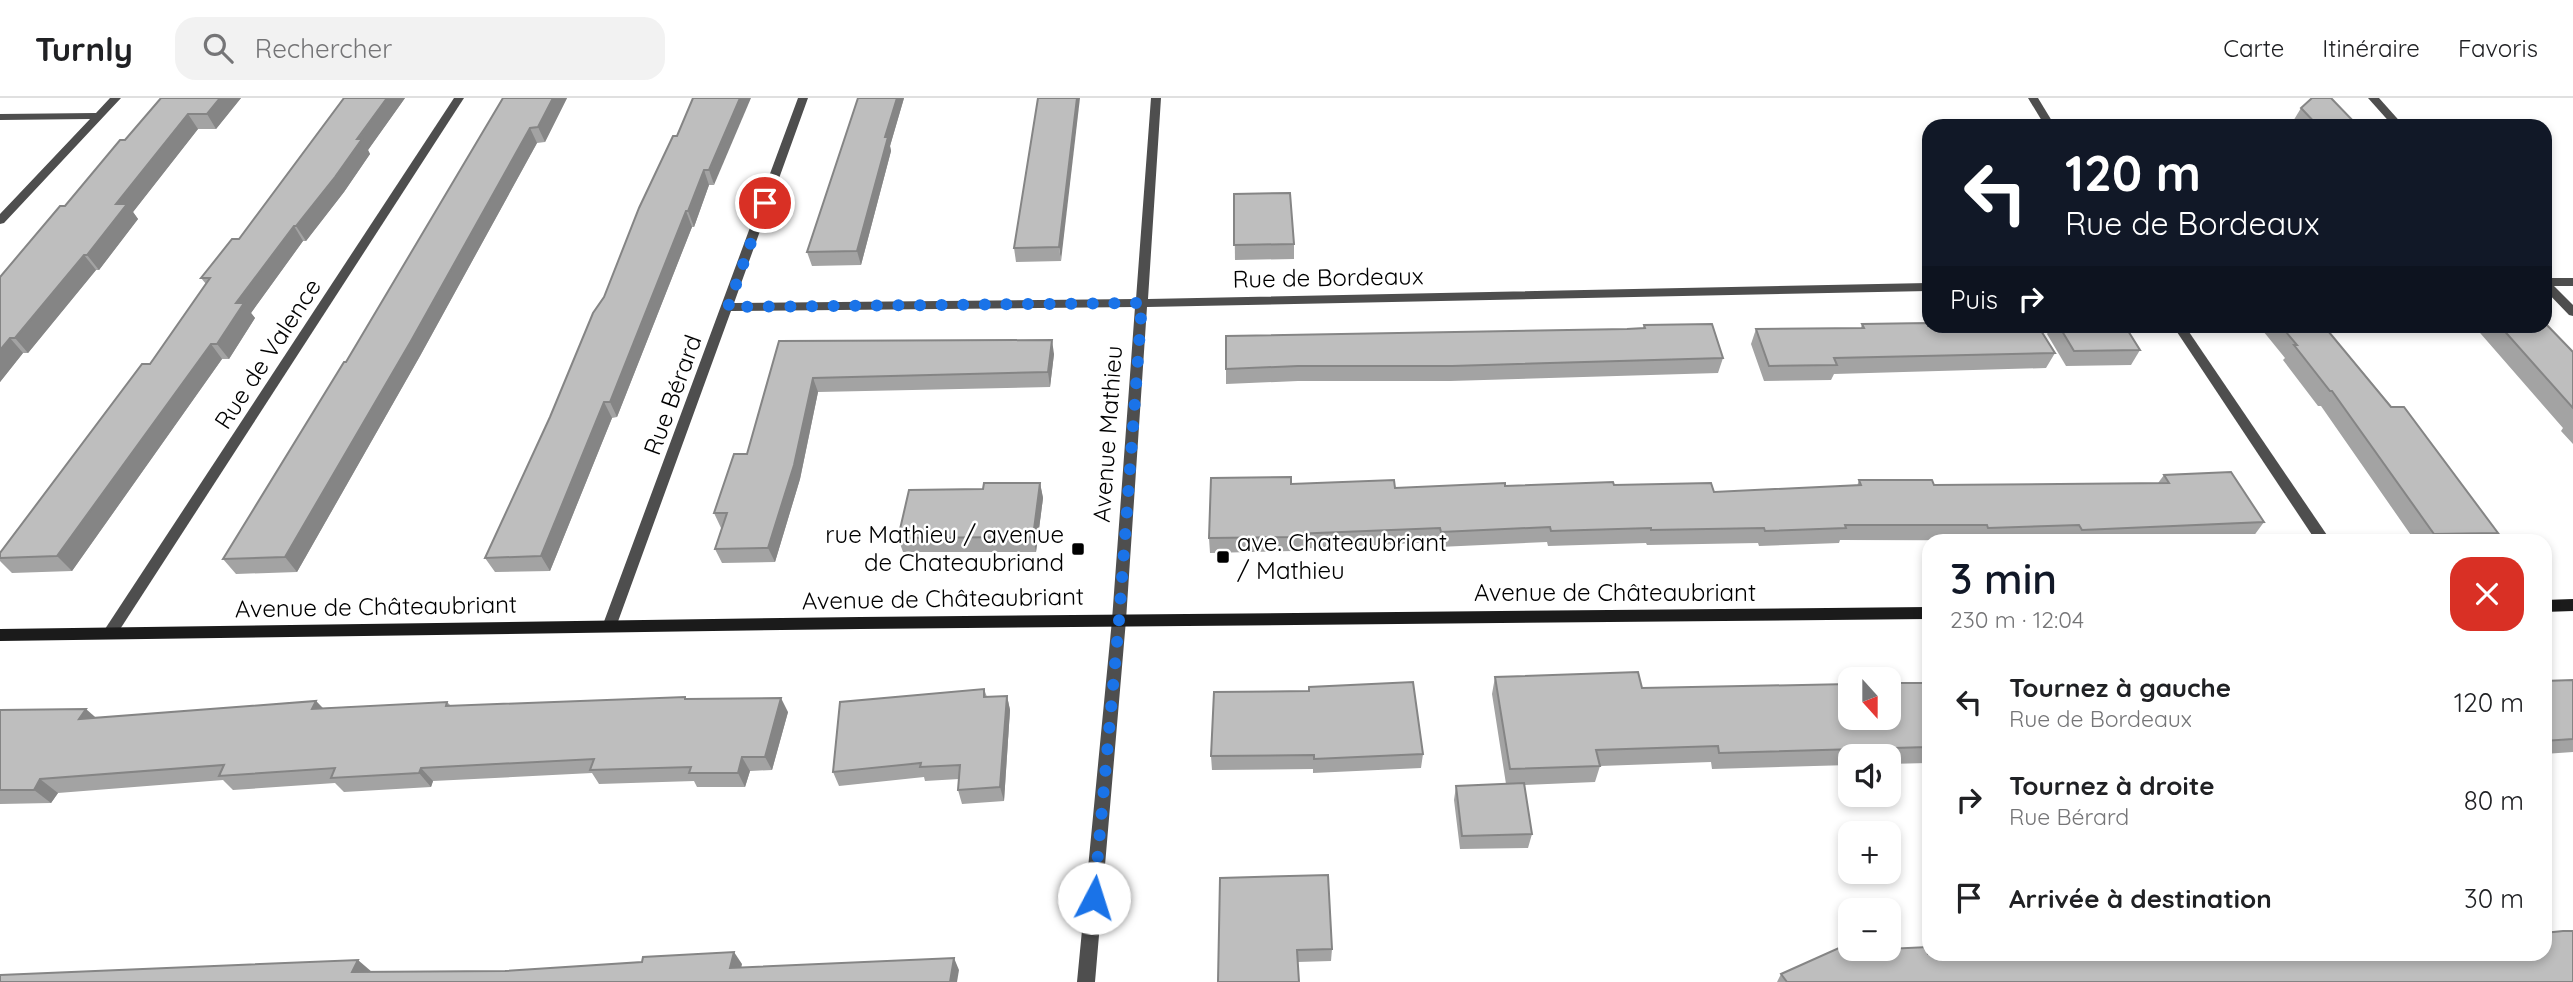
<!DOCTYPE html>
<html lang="fr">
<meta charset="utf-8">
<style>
body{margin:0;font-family:Quicksand,sans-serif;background:#f2f2f2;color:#202124;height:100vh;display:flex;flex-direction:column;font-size:26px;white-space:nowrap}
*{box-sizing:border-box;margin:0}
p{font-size:23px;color:#757577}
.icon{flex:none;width:38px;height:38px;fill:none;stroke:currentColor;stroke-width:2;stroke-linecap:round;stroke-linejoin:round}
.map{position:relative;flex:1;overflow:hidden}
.drawer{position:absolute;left:1922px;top:436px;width:630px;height:427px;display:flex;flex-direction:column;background:#fff;border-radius:21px;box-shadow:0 4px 10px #0003}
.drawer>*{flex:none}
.top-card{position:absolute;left:1922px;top:21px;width:630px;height:214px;border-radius:21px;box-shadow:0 4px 10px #0003;background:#111827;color:#fff;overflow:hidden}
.needle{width:46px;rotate:159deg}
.tools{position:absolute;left:1838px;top:569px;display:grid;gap:14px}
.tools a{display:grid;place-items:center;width:63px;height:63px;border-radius:14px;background:#fff;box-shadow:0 4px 10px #0003;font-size:35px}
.pin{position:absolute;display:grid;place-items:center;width:60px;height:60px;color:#fff;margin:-30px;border:4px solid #fff;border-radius:50%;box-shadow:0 2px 7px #0007}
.me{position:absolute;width:77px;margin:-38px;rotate:5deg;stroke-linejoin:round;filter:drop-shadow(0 0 5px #0008)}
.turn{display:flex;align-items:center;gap:24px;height:147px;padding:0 28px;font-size:32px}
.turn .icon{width:91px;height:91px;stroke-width:2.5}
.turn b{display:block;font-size:49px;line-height:60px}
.then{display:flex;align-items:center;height:66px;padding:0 28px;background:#0003;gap:14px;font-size:26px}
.round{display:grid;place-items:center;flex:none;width:74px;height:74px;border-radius:21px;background:#f2f2f2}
.head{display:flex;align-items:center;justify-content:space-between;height:119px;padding:0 28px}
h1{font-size:42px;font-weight:600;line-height:52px;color:#111827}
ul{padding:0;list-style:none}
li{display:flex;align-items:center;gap:21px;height:98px;padding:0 28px}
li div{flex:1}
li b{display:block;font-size:26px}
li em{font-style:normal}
header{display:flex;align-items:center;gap:42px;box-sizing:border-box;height:98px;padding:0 35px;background:#fff;border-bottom:2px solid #e0e0e0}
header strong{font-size:33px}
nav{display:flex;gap:38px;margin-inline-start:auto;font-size:24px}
.search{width:490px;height:63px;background:#f2f2f2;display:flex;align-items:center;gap:18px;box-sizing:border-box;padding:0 24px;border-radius:21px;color:#757577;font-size:26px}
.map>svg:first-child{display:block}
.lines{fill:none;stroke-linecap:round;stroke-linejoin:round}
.street{fill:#4e4e4e;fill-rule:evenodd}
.secondary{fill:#1b1b1b;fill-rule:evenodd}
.wall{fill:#a3a3a3}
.shaded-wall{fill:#858585}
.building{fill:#bebebe;stroke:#858585;stroke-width:2}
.route{stroke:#1a73e8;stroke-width:12;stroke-dasharray:0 21.6}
.poi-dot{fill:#000;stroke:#fff;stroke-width:2.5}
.labels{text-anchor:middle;stroke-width:5;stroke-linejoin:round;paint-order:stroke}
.street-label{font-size:24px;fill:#000;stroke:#fff}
.poi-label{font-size:24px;fill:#000;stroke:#fff;text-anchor:end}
</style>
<header>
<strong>Turnly</strong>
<div class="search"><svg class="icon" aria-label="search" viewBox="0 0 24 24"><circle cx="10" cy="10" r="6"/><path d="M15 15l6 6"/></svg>Rechercher</div>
<nav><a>Carte</a><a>Itinéraire</a><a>Favoris</a></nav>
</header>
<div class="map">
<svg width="2573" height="884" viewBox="0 0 2573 884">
<rect width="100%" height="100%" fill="#fff"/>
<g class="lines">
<!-- street -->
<g class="street">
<polygon points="110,0 121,0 4,125 0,126 0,116 90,21 0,22 0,16 96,15"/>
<polygon points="454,0 464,0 115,539 105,539 103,535 105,531"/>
<polygon points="798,0 808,0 734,205 1136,201 1151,0 1161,0 1148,201 1928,185 1928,193 1147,209 1126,522 1095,884 1077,884 1112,522 1135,209 731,213 616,529 614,533 604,533 602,529"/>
<polygon points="2028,0 2038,0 2055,28 2045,28"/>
<polygon points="2368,0 2379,0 2404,28 2393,28"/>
<polygon points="2544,180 2573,180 2573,188 2554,188 2573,207 2573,218 2569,217 2544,191"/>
<polygon points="2173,228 2185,228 2331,443 2316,443"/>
</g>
<!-- secondary -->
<g class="secondary">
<polygon points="2573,501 2573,513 2544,514 2544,502"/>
<polygon points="1928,509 1928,521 860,531 0,543 0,531 860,519"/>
</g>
</g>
<!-- wall -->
<g class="wall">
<polygon points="161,0 241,0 216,31 198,31 133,114 138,121 99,172 96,172 28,255 23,255 0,284 0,179 125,42"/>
<polygon points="344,0 405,0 368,52 370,56 344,94 306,143 303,143 251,215 255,220 229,261 222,261 72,473 12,475 0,463 0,455 150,266 206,186 201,180 239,141"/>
<polygon points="503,0 567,0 545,44 537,45 420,258 297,474 236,476 223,461 346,264"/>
<polygon points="693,0 714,87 709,87 694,129 692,129 617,319 612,320 550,473 495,474 485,460 550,319 677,38"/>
<polygon points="858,0 904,0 890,48 891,53 861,167 812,168 807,154"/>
<polygon points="1038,0 1061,163 1016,164 1014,150"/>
<polygon points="2301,10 2358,28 2295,28 2292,25"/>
<polygon points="1234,96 1294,146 1294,161 1235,162"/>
<polygon points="1862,226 2055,255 2046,270 1834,276 1831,282 1764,283 1751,246 1756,231 1861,230"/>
<polygon points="1644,227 1723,260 1718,275 1450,283 1298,283 1226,286 1226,271 1643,230"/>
<polygon points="2052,228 2125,228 2140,252 2131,267 2066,268 2047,236"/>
<polygon points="2259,228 2324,228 2498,435 2490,443 2415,443 2321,308 2318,308 2283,262 2285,260"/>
<polygon points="2474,228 2544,228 2573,254 2573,346 2561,333 2563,330"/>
<polygon points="779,243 1054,256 1050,289 818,294 800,381 775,464 722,465 715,451 723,430 721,430 714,415 747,356"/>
<polygon points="2164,377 2264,424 2253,439 2170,443 1840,442 1839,445 1759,448 1758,445 1647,447 1646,445 1548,448 1547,444 1439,449 1438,444 1293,451 1293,453 1210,455 1209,440 1291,386 1395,390 1614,387 1714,394 1857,388 1859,382 1934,387 2158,385"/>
<polygon points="1040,385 1043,400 1036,454 903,454 898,440 983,391"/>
<polygon points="1495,579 1642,590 1928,585 1928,665 1888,666 1888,658 1850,658 1850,667 1712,671 1711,664 1600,668 1595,684 1524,687 1532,736 1528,750 1460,751 1454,702 1456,688 1506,686 1492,596"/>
<polygon points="2573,582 2573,654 2544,656 2544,583"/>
<polygon points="984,591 987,599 1007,598 1010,612 1004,703 962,706 958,692 959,681 925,683 924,679 839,688 833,674"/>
<polygon points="687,601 788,614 772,672 750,673 745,689 697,689 694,683 599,686 592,675 433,683 431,689 344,694 335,685 233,692 223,682 58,695 51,705 0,706 0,612 96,620 316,603 323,610 447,604 451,608"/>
<polygon points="1423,656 1421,670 1313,675 1313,671 1212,672 1211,658"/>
<polygon points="1220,780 1332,851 1331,863 1297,864"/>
<polygon points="1850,850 2573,884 1777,884 1781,876"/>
</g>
<!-- shaded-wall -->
<g class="shaded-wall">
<polygon points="220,0 241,0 216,31 207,16"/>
<polygon points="387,0 405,0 368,52 370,56 344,94 306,143 296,128"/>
<polygon points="553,0 567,0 545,44 538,29"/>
<polygon points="740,0 751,0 714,87 709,72"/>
<polygon points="897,0 904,0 890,48 891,53 861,167 857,153 885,39"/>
<polygon points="1077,0 1080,0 1061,163 1059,149"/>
<polygon points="188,16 198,31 133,114 138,121 99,172 87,157 116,106"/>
<polygon points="530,30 537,45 420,258 297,474 285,459"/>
<polygon points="704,72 709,87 694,129 688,113"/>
<polygon points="686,113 692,129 617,319 610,304"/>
<polygon points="294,128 303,143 251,215 255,220 229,261 217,246 236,205"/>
<polygon points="84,157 96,172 28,255 15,240"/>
<polygon points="10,240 23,255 0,284 0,252"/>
<polygon points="1052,242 1054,256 1050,289 1048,274"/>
<polygon points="211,246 222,261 72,473 57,458"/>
<polygon points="813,280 818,294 800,381 775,464 768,450"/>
<polygon points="604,304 612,320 550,473 541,458"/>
<polygon points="1040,385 1043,400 1036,454 1033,439"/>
<polygon points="1007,598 1010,612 1004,703 1000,689"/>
<polygon points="781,600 788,614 772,672 765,659"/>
<polygon points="316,603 329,617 312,611"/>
<polygon points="86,611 102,625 79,621"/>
<polygon points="742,659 750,673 745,689 738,675"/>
<polygon points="421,670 433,683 431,689 419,675"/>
<polygon points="40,681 58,695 51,705 34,692"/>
<polygon points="734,854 742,866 739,882 730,870"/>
<polygon points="954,860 959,872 957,884 950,884"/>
<polygon points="358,862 372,874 352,874"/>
</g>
<!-- building -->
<g class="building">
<polygon points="161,0 220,0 207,16 188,16 116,106 127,106 87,157 84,157 15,240 10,240 0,252 0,179 60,108 65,108 120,42 125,42"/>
<polygon points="344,0 387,0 357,41 362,41 335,79 296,128 294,128 236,205 244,205 217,246 211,246 57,458 0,460 0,455 142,266 150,266 210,180 201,180 232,141 239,141"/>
<polygon points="503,0 553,0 538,29 530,30 411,243 285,459 223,461 344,264 346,264"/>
<polygon points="693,0 740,0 709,72 704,72 688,113 686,113 610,304 604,304 541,458 485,460 550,319 593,215 604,199 639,110 673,38 677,38"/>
<polygon points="858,0 897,0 885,39 888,39 857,153 807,154"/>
<polygon points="1038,0 1077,0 1059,149 1014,150"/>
<polygon points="2312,0 2331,0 2358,28 2318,28 2301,10"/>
<polygon points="1290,95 1294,146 1234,147 1234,96"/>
<polygon points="2544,224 2573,254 2573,310 2500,228 2544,228"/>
<polygon points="1928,225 1928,228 2038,228 2055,255 1834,260 1837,267 1769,268 1756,231 1864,230 1862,226"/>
<polygon points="1712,226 1723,260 1452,268 1298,268 1226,271 1226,238 1627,231 1645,230 1644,227"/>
<polygon points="2059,228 2125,228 2140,252 2074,253"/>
<polygon points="2281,228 2324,228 2391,309 2404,309 2498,435 2434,436 2332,293 2330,293 2294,247 2297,247"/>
<polygon points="1052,242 1048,274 813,280 794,367 768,450 715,451 727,415 714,415 734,356 747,356 779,243"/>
<polygon points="2231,374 2264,424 2082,432 2079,427 1988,430 1987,427 1845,427 1846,430 1765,433 1764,430 1651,432 1651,430 1551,433 1550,429 1441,434 1440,430 1293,436 1293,439 1209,440 1211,380 1291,379 1291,386 1394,382 1395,390 1505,385 1505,388 1613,384 1614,387 1711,385 1714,394 1861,387 1859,382 1932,382 1934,387 2169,385 2164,377"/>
<polygon points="984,385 1040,385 1033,439 898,440 909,392 983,391"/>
<polygon points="1638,574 1642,590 1850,586 1850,620 1888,620 1888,585 1928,585 1928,649 1719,655 1718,648 1596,652 1600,668 1510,671 1495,579"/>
<polygon points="2573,582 2573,641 2544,643 2544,583"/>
<polygon points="1413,584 1423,656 1314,661 1314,657 1211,658 1214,594 1309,593 1309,589"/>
<polygon points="984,591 984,599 1007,598 1000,689 958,692 960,667 920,669 921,665 833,674 840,604"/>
<polygon points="685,599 685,601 781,600 765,659 742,659 738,675 689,675 691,669 590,672 594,661 421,670 419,675 331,680 335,670 219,678 224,667 40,681 34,692 0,692 0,612 86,611 79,621 316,603 312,611 447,604 446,608"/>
<polygon points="1524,685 1532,736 1462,738 1456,688"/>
<polygon points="1328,777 1332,851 1297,852 1299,884 1218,884 1220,780"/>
<polygon points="2563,833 2573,833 2573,884 1787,884 1781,876 1850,845 1850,850 1887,851 1928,849 1928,856 2544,856 2544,835"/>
<polygon points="734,854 730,870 954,860 950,884 0,884 0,877 358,862 352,874 505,873 642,864 643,859"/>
</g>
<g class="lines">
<!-- route -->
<polyline class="route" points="765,105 728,209 1142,205 1119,522 1094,800"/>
</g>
<!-- markers -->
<g class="poi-dot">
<rect x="1071" y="444" width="14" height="14" rx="3.5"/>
<rect x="1216" y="452" width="14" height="14" rx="3.5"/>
</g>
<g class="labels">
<!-- street labels -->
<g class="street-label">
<text transform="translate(1328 180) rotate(-1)" y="8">Rue de Bordeaux</text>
<text transform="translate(268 256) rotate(-57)" y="8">Rue de Valence</text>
<text transform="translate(673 297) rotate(-70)" y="8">Rue Bérard</text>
<text transform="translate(1108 336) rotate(-86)" y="8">Avenue Mathieu</text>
<text x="1615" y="503">Avenue de Châteaubriant</text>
<text transform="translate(943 501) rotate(-1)" y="8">Avenue de Châteaubriant</text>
<text transform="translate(376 509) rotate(-1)" y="8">Avenue de Châteaubriant</text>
</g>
<!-- poi labels -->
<g class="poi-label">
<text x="1064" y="445">rue Mathieu / avenue<tspan x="1064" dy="28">de Chateaubriand</tspan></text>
<text x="1237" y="453" text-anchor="start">ave. Chateaubriant<tspan x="1237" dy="28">/ Mathieu</tspan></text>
</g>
</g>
</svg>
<div class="tools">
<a><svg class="needle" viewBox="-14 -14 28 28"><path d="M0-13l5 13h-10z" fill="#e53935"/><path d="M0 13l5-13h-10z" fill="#757577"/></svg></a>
<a><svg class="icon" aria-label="sound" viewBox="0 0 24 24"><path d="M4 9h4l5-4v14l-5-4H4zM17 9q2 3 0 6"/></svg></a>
<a>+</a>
<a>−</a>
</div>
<div class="pin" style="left:765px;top:105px;background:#d93025"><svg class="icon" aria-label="arrive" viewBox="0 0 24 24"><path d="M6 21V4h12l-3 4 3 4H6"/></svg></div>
<svg class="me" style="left:1094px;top:800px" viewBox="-20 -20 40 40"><circle r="19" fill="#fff"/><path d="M0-13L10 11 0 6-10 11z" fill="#1a73e8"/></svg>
<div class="top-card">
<div class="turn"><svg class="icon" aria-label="left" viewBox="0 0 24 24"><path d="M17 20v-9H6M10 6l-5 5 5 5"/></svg><div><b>120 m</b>Rue de Bordeaux</div></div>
<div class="then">Puis<svg class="icon" aria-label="right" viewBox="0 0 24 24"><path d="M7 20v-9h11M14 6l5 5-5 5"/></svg></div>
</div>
<section class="drawer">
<div class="head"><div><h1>3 min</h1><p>230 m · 12:04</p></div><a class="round" style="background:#d93025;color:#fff"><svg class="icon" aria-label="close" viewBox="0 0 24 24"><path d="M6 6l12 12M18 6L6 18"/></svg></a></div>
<ul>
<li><svg class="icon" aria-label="left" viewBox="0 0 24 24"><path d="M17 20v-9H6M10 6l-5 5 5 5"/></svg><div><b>Tournez à gauche</b><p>Rue de Bordeaux</p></div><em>120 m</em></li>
<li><svg class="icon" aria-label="right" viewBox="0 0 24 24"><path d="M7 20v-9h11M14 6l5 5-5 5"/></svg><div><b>Tournez à droite</b><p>Rue Bérard</p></div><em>80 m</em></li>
<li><svg class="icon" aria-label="arrive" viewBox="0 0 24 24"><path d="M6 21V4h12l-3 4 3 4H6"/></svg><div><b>Arrivée à destination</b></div><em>30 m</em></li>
</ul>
</section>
</div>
